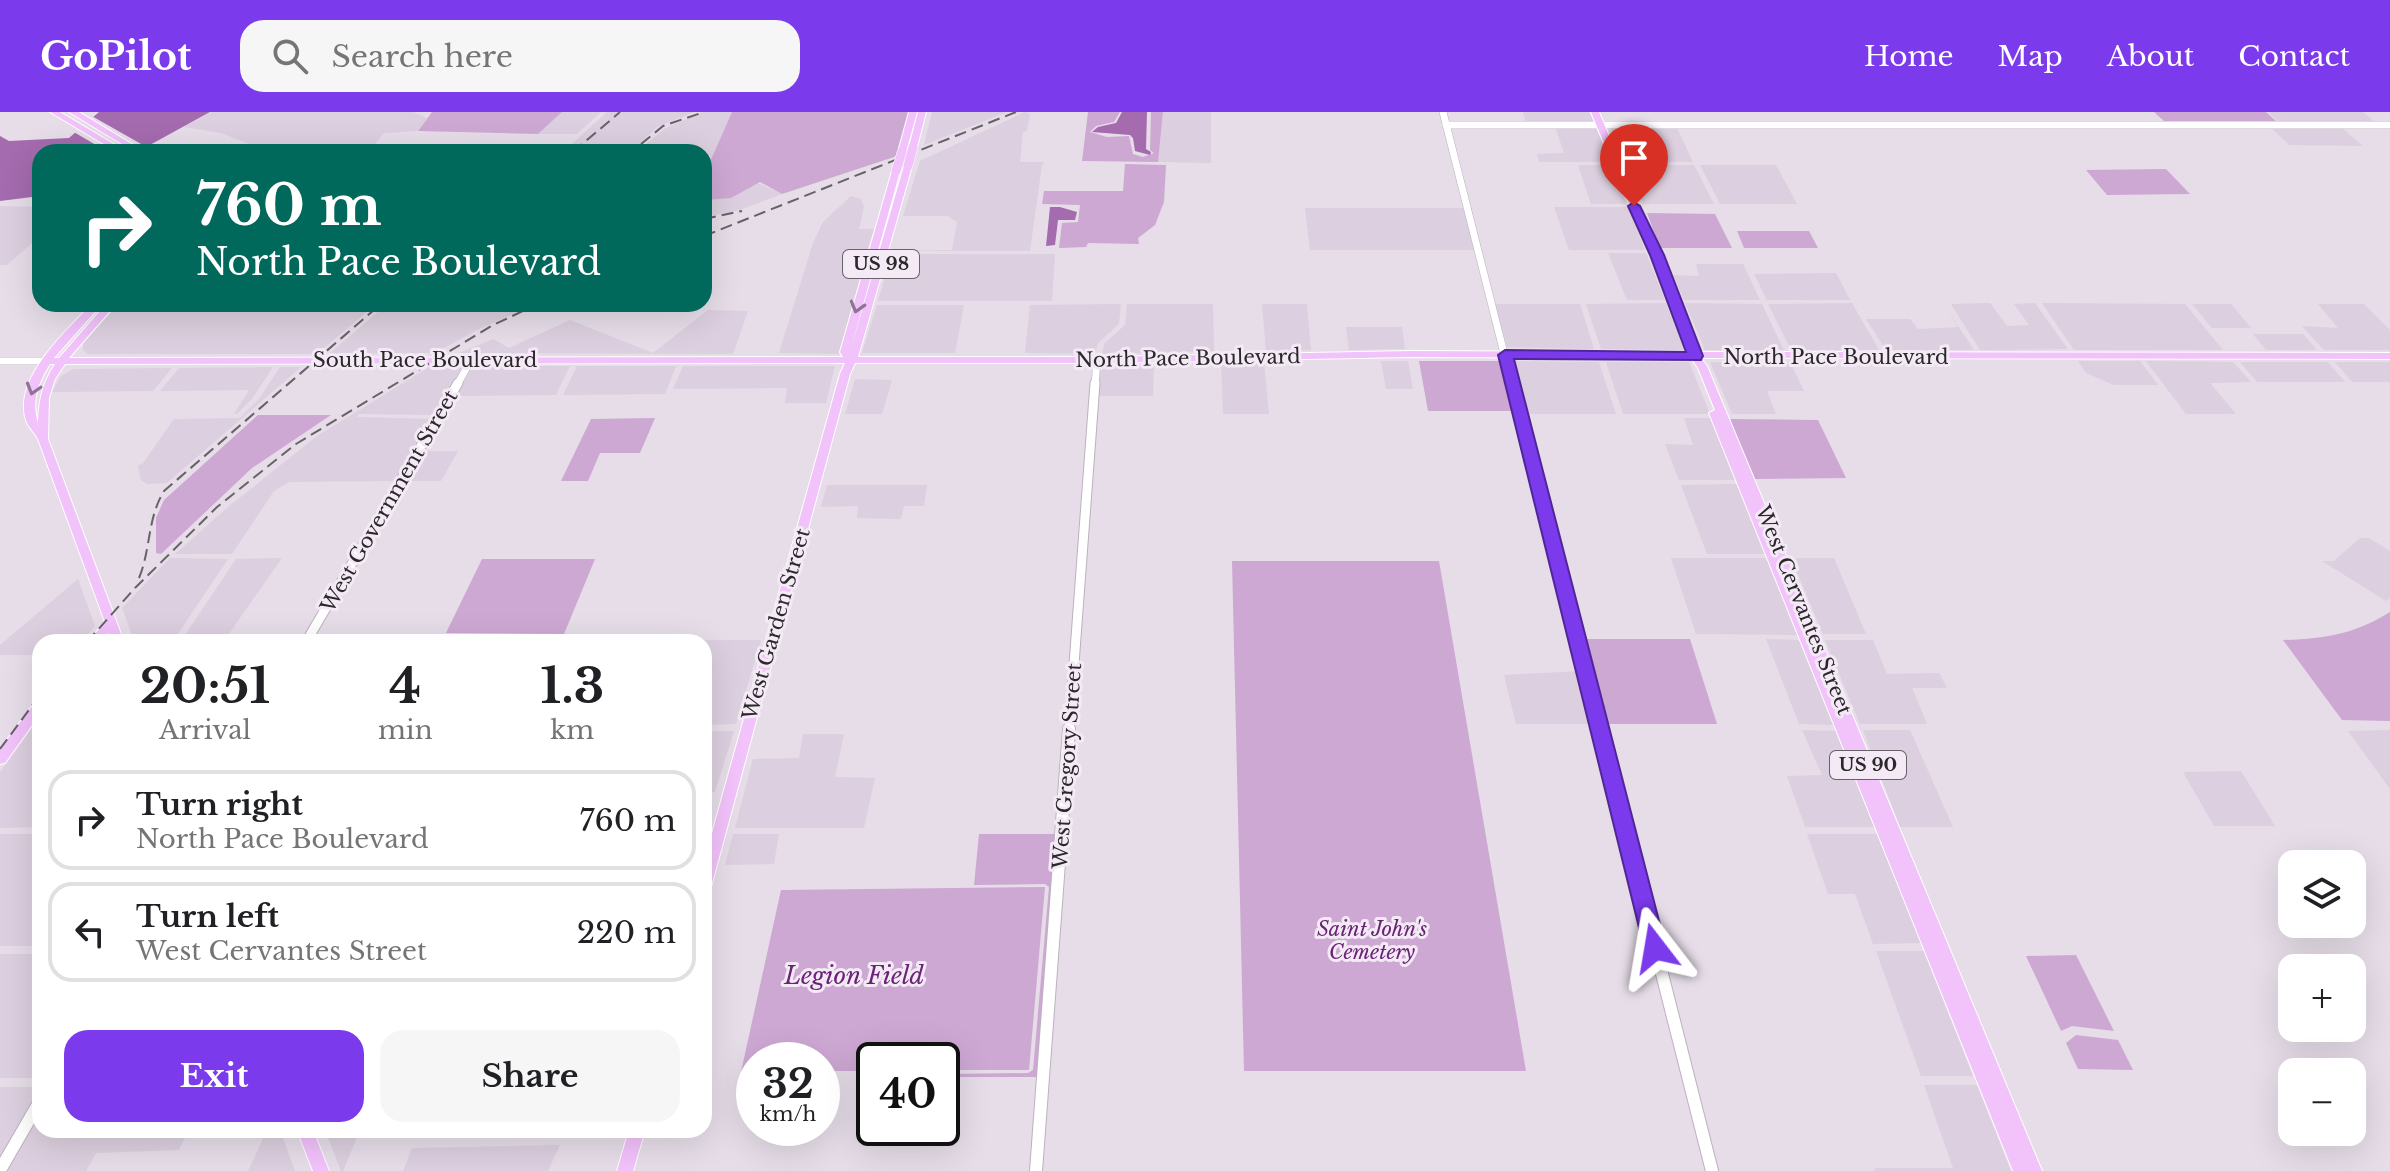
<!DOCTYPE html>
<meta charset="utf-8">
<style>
body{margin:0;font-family:"Libre Baskerville",serif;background:#f6f6f6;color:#202124;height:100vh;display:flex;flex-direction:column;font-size:30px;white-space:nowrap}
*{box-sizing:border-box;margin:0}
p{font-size:26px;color:#757577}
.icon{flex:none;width:44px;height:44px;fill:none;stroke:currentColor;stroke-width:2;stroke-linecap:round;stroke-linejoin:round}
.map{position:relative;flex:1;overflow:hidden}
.panel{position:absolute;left:32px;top:522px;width:680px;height:504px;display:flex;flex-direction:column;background:#fff;border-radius:24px;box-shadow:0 8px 32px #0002}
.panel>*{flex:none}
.guide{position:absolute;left:32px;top:32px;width:680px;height:168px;border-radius:24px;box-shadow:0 8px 32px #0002;background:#00695c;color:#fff;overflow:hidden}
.controls{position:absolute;left:2278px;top:738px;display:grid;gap:16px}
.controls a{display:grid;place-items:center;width:88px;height:88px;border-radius:16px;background:#fff;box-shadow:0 8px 32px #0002;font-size:40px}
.speed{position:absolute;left:736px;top:930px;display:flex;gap:16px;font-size:40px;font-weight:700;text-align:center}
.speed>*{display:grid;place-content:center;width:104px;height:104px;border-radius:50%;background:#fff;box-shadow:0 8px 32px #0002;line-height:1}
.speed small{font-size:20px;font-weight:400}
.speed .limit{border:4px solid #111;border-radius:12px;background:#fff;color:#111}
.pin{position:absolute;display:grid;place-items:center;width:68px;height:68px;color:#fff;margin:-82px -34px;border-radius:50% 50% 50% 0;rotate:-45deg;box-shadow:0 0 8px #0007}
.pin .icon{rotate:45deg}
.me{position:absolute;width:88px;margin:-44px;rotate:346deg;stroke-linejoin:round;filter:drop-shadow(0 0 6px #0008)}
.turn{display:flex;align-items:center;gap:28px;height:168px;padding:0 32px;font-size:36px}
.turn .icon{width:104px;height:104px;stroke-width:2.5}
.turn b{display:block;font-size:56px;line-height:68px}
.eta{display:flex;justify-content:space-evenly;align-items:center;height:136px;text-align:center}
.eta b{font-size:48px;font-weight:700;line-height:56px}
.button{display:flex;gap:16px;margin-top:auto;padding:16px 32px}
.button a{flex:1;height:92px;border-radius:24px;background:#7c3aed;color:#fff;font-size:32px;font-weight:700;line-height:92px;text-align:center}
.button a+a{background:#f6f6f6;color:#202124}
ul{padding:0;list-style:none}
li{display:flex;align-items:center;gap:24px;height:100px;margin:0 16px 12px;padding:0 16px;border:4px solid #e0e0e0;border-radius:24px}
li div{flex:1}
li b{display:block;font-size:30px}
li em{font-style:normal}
header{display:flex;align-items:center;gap:48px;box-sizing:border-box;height:112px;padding:0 40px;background:#7c3aed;color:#fff}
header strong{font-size:38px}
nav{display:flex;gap:44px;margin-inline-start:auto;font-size:28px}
.search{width:560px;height:72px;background:#f6f6f6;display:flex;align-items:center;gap:20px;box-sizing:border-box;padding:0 28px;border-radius:24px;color:#757577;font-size:30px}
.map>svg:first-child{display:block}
.built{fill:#dccfdf}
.green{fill:#cda8d3}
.water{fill:#a46bae}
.pier{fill:#e6dde8}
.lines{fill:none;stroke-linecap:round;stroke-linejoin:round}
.minor-far2-casing{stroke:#bbb2bd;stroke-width:8}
.minor-far1-casing{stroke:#bbb2bd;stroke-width:11}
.minor-casing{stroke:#bbb2bd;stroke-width:14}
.major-casing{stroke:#fff;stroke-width:2}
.minor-far2{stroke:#fff;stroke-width:7}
.minor-far1{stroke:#fff;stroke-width:9}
.minor{stroke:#fff;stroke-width:12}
.major{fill:#f2c2fb;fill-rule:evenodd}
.rail{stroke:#676168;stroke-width:2;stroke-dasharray:12 6;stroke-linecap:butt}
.major-bridge-casing{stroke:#fff;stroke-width:10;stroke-linecap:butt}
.major-bridge{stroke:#f2c2fb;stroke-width:9}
.oneway{stroke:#8e7493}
.route{fill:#7c3aed;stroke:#51269a;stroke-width:2}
.labels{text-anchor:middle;stroke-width:6;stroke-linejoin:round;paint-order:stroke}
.shield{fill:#f3eaf5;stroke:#676268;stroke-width:2}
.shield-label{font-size:18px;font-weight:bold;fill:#2b272b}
.street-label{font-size:20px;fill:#2b272b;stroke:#f3eaf5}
.park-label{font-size:20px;font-style:italic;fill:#6a2376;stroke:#f3eaf5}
.near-park-label{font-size:24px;font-style:italic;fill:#6a2376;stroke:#f3eaf5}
</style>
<header>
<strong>GoPilot</strong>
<div class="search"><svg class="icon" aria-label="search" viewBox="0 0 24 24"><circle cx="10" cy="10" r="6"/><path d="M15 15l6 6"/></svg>Search here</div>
<nav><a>Home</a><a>Map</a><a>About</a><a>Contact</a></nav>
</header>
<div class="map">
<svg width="2390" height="1059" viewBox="0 0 2390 1059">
<rect width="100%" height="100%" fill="#e6dde8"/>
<!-- built -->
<g class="built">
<polygon points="212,0 413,0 427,6 418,19 384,21 368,40 260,40 252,33 221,21 184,15"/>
<polygon points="562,0 601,0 577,22 538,22"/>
<polygon points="607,0 695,0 657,15 630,40 563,40"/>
<polygon points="703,0 732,0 709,52 730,86 755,70 782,82 740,98 704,105 704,40 637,40 664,17"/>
<polygon points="932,0 1007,0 924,33"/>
<polygon points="1025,0 1030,2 1027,19 1023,20 1020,50 1045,50 1042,53 1030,139 893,139 952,138 957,110 948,104 903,104 920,49"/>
<polygon points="1163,0 1211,0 1211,51 1158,50"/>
<polygon points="1523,0 1589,0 1594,11 1526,11"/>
<polygon points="2268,0 2363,0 2377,12 2281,12"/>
<polygon points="1595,13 1610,50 1539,50 1537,42 1564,41 1555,14"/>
<polygon points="1609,13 1676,14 1693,50 1625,50"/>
<polygon points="2269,14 2340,14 2363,34 2289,33"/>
<polygon points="1578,53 1611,53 1626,92 1591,92"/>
<polygon points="1626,53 1694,53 1714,92 1643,92"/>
<polygon points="1700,53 1776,53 1797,92 1720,92"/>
<polygon points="851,84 861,87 864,95 859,117 874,117 867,139 855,141 867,142 839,242 779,241 813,131 823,110"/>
<polygon points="0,94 40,95 40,124 7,153 0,153"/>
<polygon points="1554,95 1628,95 1645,138 1569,138"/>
<polygon points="1305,96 1463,96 1475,138 1310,138"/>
<polygon points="1608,141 1646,141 1665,188 1627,188"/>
<polygon points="892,142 1055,142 1052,189 878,189"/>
<polygon points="1696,152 1743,152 1760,188 1684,188 1673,163 1699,164"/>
<polygon points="1836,161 1850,188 1767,188 1754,162"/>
<polygon points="1666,191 1684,238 1601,237 1586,192"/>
<polygon points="1685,191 1762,192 1784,238 1705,238"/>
<polygon points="1852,191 1879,238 1791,238 1768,192"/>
<polygon points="1990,191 2007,214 2029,213 2014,192 2035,191 2068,237 1980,238 1951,192"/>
<polygon points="2042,191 2185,192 2223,238 2074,238"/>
<polygon points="119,192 376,192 317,242 88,242 83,238 83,231"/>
<polygon points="387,192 536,192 477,218 435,241 329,242"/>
<polygon points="1121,192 1119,212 1098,231 1095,242 1025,241 1030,193"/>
<polygon points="1127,192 1213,192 1214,239 1102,242 1104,232 1125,213"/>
<polygon points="1262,192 1307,192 1311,238 1266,239"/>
<polygon points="1495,192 1580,192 1594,237 1507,235"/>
<polygon points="2192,192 2231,192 2251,216 2212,216"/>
<polygon points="2318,192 2364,192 2390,218 2390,238 2324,238 2302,214 2338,216"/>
<polygon points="877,193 964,193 955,241 862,241"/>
<polygon points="1947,197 1974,238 1886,238 1866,207 1910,207 1918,217 1958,215"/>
<polygon points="708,198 748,199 733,242 459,241 493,227 509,236 570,208 653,241"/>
<polygon points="1346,215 1402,215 1405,237 1349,238"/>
<polygon points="2253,222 2303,222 2317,238 2266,238"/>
<polygon points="1381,249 1408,249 1413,277 1386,277"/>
<polygon points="1510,249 1599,250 1616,302 1524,302"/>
<polygon points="2078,249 2140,249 2158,273 2114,273 2086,261"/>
<polygon points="2146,249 2233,250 2251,270 2210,271 2236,302 2186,302"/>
<polygon points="1221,250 1264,251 1269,302 1223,302"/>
<polygon points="1606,250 1689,250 1710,302 1623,302"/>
<polygon points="1710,250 1790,250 1804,279 1767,279 1776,302 1732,302"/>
<polygon points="2240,250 2328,250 2345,270 2257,270"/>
<polygon points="2335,250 2390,250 2390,270 2352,270"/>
<polygon points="1154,252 1153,284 1098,284 1100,254"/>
<polygon points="431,254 464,254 435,303 359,302 357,305 433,307 397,369 289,370 274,379 232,442 175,442 228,395 317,324"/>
<polygon points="470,254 570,254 556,283 453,284"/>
<polygon points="577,254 676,254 665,282 563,283"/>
<polygon points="683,254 835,254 826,291 785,291 787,276 673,277"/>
<polygon points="273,255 252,287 237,302 212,303 234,302 249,278 160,279 179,256"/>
<polygon points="280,255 301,255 167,371 147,372 141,368 138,354 143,351 174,307 240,306 259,287"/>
<polygon points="172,256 153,279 52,280 61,264 74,257"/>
<polygon points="855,267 892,268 882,302 845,302"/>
<polygon points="1684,306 1711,306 1736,368 1679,368 1665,332 1693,333"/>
<polygon points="422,339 458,339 441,369 404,369"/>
<polygon points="1738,372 1766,442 1707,442 1681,373"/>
<polygon points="827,373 927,373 924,394 904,394 901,407 857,406 858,394 821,395"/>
<polygon points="2360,426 2369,426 2390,439 2390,486 2386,489 2322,449 2334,449"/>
<polygon points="170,446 228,447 177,523 132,523 122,496"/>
<polygon points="282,446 228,523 185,523 236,447"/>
<polygon points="1671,446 1768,446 1798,523 1696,522"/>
<polygon points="1791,446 1834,446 1866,522 1823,522"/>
<polygon points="78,467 95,514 81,530 40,530 40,543 0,543 0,533"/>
<polygon points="1766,527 1800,528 1834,613 1799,612"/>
<polygon points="665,528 761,528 736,612 704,613 704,530 664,530"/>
<polygon points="1825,528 1873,528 1887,562 1939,561 1947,576 1912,576 1927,612 1860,612"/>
<polygon points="1581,559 1594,612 1516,612 1504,563"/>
<polygon points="40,605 40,715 0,716 0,660"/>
<polygon points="1802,618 1836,619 1875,715 1805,715 1787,664 1822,663"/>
<polygon points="1863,618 1910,618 1953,715 1900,715"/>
<polygon points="2390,618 2390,677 2348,619"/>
<polygon points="704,619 734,619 715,680 704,680"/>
<polygon points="803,622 844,622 835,665 875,666 864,716 735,716 753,647 799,646"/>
<polygon points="2241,659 2275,714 2214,714 2183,660"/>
<rect x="0" y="722" width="40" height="112"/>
<polygon points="733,722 779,722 774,752 725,753"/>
<polygon points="1807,722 1877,722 1921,831 1873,832 1855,782 1828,782"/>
<polygon points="1876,839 1924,839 1973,964 1921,964"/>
<rect x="0" y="842" width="40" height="124"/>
<polygon points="1924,973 1977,973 2011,1059 1875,1059 1874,1056 1953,1056"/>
<polygon points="0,975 40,975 0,1048"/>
<polygon points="40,998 40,1018 189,1018 179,1038 96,1041 86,1059 5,1059"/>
<polygon points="267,1018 280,1018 295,1059 248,1059"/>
<polygon points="325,1018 360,1018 343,1059 341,1059"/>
<polygon points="560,1033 548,1059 403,1059 412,1036"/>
</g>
<!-- green -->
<g class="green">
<polygon points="432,0 562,0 538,22 418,19"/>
<polygon points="732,0 909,0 897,44 782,82 760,70 731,86 705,88 709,52"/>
<polygon points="1088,0 1120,0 1114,10 1096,14 1090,20 1107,25 1129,24 1133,42 1143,45 1154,41 1150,38 1151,0 1163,0 1158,50 1082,49"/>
<polygon points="2154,0 2266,0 2277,10 2165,10"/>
<polygon points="1125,52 1166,53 1164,90 1155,113 1138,126 1139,132 1088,131 1086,135 1059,136 1062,111 1078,110 1080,93 1042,92 1044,79 1123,79"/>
<polygon points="2166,57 2190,82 2107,83 2086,58"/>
<polygon points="1647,101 1715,102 1732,136 1660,136"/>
<polygon points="1737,119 1809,119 1818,136 1744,136"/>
<polygon points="1419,249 1499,249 1511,299 1428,299"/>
<polygon points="258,303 331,303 252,356 161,442 156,441 156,406 164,388"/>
<polygon points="655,306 640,341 600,341 588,369 561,369 591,307"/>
<polygon points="1728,307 1818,308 1846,366 1755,367"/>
<polygon points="482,447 595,447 564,522 446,521"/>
<polygon points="1232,449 1439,449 1526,959 1244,959"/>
<path d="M2390 500V609L2342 608 2283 528C2324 527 2355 522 2390 500Z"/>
<polygon points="1581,527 1690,527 1717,612 1603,612"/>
<polygon points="979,722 1057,722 1038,965 942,965 942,962 1028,961 1033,958 1049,775 1045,772 974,773"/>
<polygon points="1045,775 1029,958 942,958 942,948 874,948 874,959 822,959 822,948 754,948 754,959 741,960 781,778"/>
<polygon points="2076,843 2114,919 2072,914 2061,919 2026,844"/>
<polygon points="2076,923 2118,928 2133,958 2078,957 2066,931"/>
</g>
<!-- water -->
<g class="water">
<polygon points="99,0 210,0 137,40 40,40 40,84 0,89 0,24 9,29 69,26"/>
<polygon points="1122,0 1147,0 1146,37 1151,40 1150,43 1135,39 1133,26 1130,23 1092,20 1098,15 1116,11"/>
<polygon points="1050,95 1060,95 1077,100 1075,108 1058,108 1055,133 1046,134"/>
</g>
<!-- pier -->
<polygon class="pier" points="90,3 150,37 108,40 72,19"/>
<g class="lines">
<!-- minor-far2 casing -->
<g class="minor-far2-casing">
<g id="minor-far2">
<polyline points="1443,0 1512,273"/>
<polyline points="1446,13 2390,13"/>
<polyline points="0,249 47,249"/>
<polyline points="457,273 471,248"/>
<polyline points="1095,273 1097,248"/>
</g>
</g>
<!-- minor-far1 casing -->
<g class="minor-far1-casing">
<g id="minor-far1">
<polyline points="1512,271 1600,619"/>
<polyline points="306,530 458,271"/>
<polyline points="1069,619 1095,271"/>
</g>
</g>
<!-- minor casing -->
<g class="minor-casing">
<g id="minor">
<polyline points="1600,617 1712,1059"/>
<polyline points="0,1058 40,989"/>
<polyline points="1036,1059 1069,617"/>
</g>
</g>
<!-- major casing -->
<g class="major-casing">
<g id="major">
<polygon points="50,0 60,0 127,40 117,40"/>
<polygon points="69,0 79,0 145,40 135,40"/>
<polygon points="909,0 917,0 906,40 902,42 898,40"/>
<polygon points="918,0 926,0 917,35 913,37 909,35"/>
<path d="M1591 0H1599L1657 139 1661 143 1699 240 2390 241V247L1701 246 1707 254 2042 1059H2013L1709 301 1715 298 1698 256 1691 246 1410 245 1097 251H855L850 262 711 775 709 779 704 781V750L840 262 845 251 65 252 55 267 49 286 48 327 124 530H112L109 521 101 530H88L105 510 38 327C35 322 30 316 27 311 10 269 66 219 92 192H102L54 246H59L106 192H116L69 246 843 245 840 240 892 59 896 57 900 59 850 240 904 54 908 52 912 54 858 245H1097L1410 239 1689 240 1653 144 1649 140ZM50 252H55C42 272 39 288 38 311 31 289 38 271 50 252Z"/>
<polygon points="40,587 40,602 5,651 0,652 0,637 36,589"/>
<polygon points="297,1018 313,1018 329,1059 313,1059"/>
<polygon points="629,1018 645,1018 633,1059 617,1059"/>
</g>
</g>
<!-- minor-far2 -->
<use href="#minor-far2" class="minor-far2"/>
<!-- minor-far1 -->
<use href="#minor-far1" class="minor-far1"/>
<!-- minor -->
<use href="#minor" class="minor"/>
<!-- major -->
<use href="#major" class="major"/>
<!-- rail -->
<g class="rail">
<polyline points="641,32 663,14 701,1"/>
<polyline points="573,40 620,0"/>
<polyline points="704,107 742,99"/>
<polyline points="704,124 1016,0"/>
<path d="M139 466C151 437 147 407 164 379L381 192"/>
<polyline points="87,530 135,476 217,395 296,332 493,213 538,192"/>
<polyline points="0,637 40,583"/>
</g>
<!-- major-bridge casing -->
<g class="major-bridge-casing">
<g id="major-bridge">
<polyline points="908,54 913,35"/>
<polyline points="896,59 902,40"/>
</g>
</g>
<!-- major-bridge -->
<use href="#major-bridge" class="major-bridge"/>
</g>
<!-- one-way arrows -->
<defs><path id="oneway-chevron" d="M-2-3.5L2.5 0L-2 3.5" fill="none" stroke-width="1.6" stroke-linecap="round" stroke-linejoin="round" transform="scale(2)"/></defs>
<g class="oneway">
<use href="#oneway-chevron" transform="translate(857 195) rotate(106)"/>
<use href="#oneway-chevron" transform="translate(33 277) rotate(107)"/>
</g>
<!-- route -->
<polygon class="route" points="1634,90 1640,94 1664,143 1703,244 1701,248 1514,247 1666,836 1663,843 1655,846 1647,843 1644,836 1498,243 1505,238 1686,240 1650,143 1628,94"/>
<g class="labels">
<!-- shield labels -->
<g class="shield">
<rect x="843" y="138" width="76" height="28" rx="6"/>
<rect x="1830" y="639" width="76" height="28" rx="6"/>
</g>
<g class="shield-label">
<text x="881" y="158">US 98</text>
<text x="1868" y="659">US 90</text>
</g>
<!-- street labels -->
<g class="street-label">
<text x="1836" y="252">North Pace Boulevard</text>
<text transform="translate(1188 246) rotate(-1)" y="7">North Pace Boulevard</text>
<text x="425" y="255">South Pace Boulevard</text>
<text transform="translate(389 389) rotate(-60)" y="7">West Government Street</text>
<text transform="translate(1804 498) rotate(68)" y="7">West Cervantes Street</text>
<text transform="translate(776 512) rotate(-74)" y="7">West Garden Street</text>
<text transform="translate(1067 654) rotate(-86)" y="7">West Gregory Street</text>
</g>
<!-- park labels -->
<g class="park-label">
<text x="1372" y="824">Saint John's<tspan x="1372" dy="23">Cemetery</tspan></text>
</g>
<!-- near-park labels -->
<g class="near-park-label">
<text x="854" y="872">Legion Field</text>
</g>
</g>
</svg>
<div class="controls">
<a><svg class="icon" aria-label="layers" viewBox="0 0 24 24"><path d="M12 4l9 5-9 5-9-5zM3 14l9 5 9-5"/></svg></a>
<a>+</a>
<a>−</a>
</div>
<div class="speed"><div>32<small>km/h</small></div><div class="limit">40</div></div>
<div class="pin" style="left:1634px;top:94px;background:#d93025"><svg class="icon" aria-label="arrive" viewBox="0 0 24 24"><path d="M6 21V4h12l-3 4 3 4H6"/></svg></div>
<svg class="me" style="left:1655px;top:836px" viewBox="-20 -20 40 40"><path d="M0-17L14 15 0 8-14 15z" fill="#7c3aed" stroke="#fff" stroke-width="4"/></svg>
<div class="guide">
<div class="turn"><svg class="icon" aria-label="right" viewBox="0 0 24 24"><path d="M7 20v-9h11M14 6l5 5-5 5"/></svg><div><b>760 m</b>North Pace Boulevard</div></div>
</div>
<section class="panel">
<div class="eta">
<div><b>20:51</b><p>Arrival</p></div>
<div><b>4</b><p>min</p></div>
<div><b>1.3</b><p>km</p></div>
</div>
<ul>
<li><svg class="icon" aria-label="right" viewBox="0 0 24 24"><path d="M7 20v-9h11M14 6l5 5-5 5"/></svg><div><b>Turn right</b><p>North Pace Boulevard</p></div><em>760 m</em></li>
<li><svg class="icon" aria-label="left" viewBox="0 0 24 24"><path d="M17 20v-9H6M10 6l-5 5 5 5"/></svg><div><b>Turn left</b><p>West Cervantes Street</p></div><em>220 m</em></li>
</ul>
<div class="button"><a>Exit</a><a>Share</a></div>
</section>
</div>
